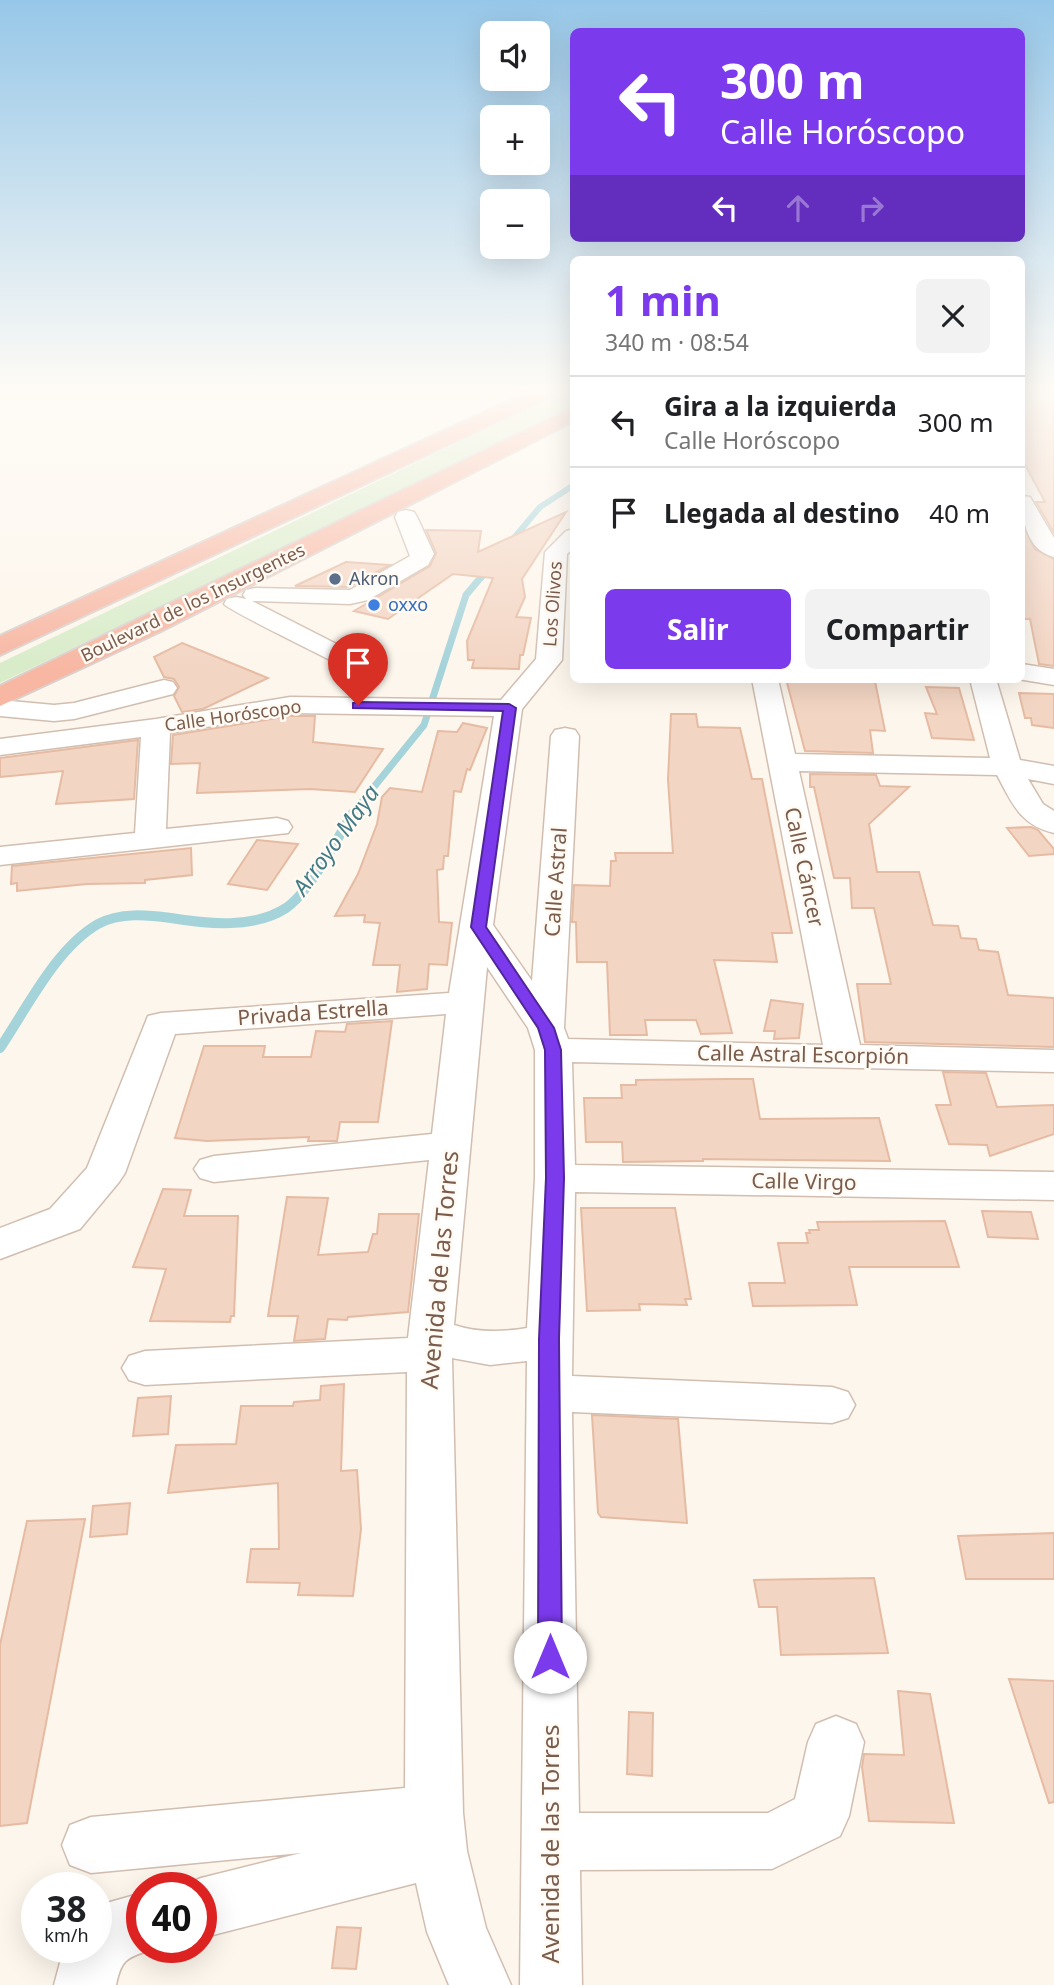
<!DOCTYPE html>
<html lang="es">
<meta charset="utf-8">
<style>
body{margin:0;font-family:"Noto Sans",sans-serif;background:#f2f2f2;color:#202124;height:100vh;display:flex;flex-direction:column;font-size:26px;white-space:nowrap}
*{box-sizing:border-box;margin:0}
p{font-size:23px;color:#757577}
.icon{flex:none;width:38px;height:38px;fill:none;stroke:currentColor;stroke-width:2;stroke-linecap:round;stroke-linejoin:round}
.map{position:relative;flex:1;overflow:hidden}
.drawer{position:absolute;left:570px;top:256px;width:455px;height:427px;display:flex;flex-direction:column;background:#fff;border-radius:10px;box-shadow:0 7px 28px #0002}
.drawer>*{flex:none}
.banner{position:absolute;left:570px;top:28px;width:455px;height:214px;border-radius:10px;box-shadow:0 7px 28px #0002;background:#7c3aed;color:#fff;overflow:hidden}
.controls{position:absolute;left:480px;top:21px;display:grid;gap:14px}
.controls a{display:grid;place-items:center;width:70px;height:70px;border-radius:10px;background:#fff;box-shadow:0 7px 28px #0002;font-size:35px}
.speed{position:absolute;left:21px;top:1872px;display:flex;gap:14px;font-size:35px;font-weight:700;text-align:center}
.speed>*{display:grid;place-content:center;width:91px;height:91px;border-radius:50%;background:#fff;box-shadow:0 7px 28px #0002;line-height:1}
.speed small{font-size:18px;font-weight:400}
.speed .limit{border:10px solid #d22;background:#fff;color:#111}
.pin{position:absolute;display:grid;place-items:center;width:60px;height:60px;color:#fff;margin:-72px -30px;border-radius:50% 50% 50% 0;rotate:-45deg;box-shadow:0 0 7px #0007}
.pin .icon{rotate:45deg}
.me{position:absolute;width:77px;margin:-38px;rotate:0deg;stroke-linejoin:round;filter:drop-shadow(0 0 5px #0008)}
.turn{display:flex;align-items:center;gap:24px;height:147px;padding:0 35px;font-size:32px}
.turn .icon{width:91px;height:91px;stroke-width:2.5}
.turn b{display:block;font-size:49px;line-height:60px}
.lanes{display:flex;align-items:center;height:66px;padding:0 35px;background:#0003;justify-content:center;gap:35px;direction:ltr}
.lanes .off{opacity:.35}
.round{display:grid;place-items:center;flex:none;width:74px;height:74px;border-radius:10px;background:#f2f2f2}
.overview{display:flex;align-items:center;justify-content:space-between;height:119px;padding:0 35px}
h1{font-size:42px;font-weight:700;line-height:52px;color:#7c3aed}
.button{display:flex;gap:14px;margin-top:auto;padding:14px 35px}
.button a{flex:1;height:80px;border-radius:10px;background:#7c3aed;color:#fff;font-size:28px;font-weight:700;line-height:80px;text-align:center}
.button a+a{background:#f2f2f2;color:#202124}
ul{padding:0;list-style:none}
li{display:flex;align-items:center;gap:21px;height:91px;padding:0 35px;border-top:2px solid #e0e0e0}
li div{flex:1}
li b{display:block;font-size:26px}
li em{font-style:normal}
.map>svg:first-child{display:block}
.green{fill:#d8ecc9}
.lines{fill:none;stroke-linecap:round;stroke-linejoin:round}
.stream-far2{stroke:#a5d3da;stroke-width:6}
.stream-far1{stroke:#a5d3da;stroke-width:7}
.stream{stroke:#a5d3da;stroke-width:10}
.building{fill:#f3d5c3;stroke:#e6bba3;stroke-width:2}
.minor-casing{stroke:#d1beb0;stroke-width:3}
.highway-casing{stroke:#dad1cd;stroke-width:4}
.minor{fill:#fff;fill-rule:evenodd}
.highway{fill:#f7b7a3;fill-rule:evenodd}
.route{fill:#7c3aed;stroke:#51269a;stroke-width:2}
.service-dot{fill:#5c6f8a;stroke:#fffaf3;stroke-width:2.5}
.shop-dot{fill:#3f7fe0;stroke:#fffaf3;stroke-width:2.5}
.labels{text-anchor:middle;stroke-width:5;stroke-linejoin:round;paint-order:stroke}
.far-service-label{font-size:18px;fill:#4e5e75;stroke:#fffaf3;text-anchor:start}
.far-street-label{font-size:18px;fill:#7a5c4d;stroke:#fffaf3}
.far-shop-label{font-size:18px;fill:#366cbe;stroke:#fffaf3;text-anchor:start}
.street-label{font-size:21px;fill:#7a5c4d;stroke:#fffaf3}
.water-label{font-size:23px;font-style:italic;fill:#437c86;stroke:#fffaf3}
.near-street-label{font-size:24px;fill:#7a5c4d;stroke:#fffaf3}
</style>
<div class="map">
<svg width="1054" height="1985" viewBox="0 0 1054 1985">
<rect width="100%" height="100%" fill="#fdf6ec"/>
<!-- green -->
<polygon class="green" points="565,391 574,391 574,405 267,556 0,683 0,663"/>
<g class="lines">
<!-- stream-far2 -->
<g class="stream-far2">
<polyline points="508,545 540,507 574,485"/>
<polyline points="481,578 490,567"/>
</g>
<!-- stream-far1 -->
<polyline class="stream-far1" points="352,814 424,725 466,595 482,576"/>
<!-- stream -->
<path class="stream" d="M0 1048C27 1008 56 948 98 924 120 912 148 915 171 918 207 924 254 929 286 908 310 892 337 838 353 813"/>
</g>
<!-- building -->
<g class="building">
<polygon points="1022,393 1054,394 1054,533 1036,502 1045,502 1022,459"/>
<polygon points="566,512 522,579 525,597 516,617 531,618 523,655 520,655 519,669 472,668 474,660 468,660 467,641 493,578 453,574 388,619 354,611 430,566 436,553 426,530 481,531 478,552"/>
<polygon points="1022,523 1035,549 1054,559 1054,666 1039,664 1030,619 1022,619"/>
<polygon points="346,562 390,565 349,587 295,586"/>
<polygon points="182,643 268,678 203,709 182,712 174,696 179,687 174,679 164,677 154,657"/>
<polygon points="786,679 875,681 885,731 870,730 873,753 805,751"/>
<polygon points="926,687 959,688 974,740 932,738 925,713 937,714"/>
<polygon points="1019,693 1054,694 1054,728 1032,725 1031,718 1025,718"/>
<polygon points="671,714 696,714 698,727 740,728 752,779 762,779 792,933 772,933 777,962 714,960 732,1033 701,1034 696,1020 645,1020 647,1035 610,1035 607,962 577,962 576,922 572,922 574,885 610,886 611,861 616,861 615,853 673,853 668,780"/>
<polygon points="290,716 315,716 313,742 383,749 355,792 310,789 197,793 200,763 171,764 173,735"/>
<polygon points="463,723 487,728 470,770 467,769 461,792 454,791 448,856 444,856 443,869 437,870 439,922 452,923 447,965 429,964 427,989 397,992 400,965 373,965 380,923 364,922 365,915 335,916 358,874 377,824 382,797 390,788 422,792 438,731 457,732"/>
<polygon points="138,740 134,799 56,804 63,771 0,777 0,758"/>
<polygon points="810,774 876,775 880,786 909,787 869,824 877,872 919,872 933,925 958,926 961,938 976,939 979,950 998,952 1008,995 1054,998 1054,1047 865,1042 857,984 891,984 874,908 852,908 850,878 834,878 814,787 810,787"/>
<polygon points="1031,827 1038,830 1054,849 1054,854 1029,856 1007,828"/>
<polygon points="257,840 298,844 267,890 228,884"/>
<polygon points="191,848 192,875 145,880 145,883 87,884 17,891 17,883 11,884 12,866"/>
<polygon points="771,1000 803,1004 799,1038 774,1039 775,1031 764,1031"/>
<polygon points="392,1021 378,1122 340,1122 337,1141 308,1141 309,1137 207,1141 175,1138 204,1046 265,1046 263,1057 311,1057 316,1031 345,1032 347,1024"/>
<polygon points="943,1072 986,1073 997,1107 1054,1105 1054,1134 990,1156 987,1145 949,1144 936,1105 951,1105"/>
<polygon points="727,1079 753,1079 760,1119 879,1118 890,1161 703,1159 703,1161 623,1162 622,1142 586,1142 584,1098 622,1098 621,1085 636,1085 636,1080"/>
<polygon points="163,1189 191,1190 184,1216 238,1216 234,1316 231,1316 230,1322 150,1321 166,1269 133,1267"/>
<polygon points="287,1197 328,1198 318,1255 368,1252 373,1234 377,1234 379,1214 419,1214 408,1312 348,1317 347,1320 328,1319 325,1339 294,1341 298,1316 268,1316"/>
<polygon points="581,1208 675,1208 691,1299 685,1299 687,1305 639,1304 640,1310 587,1311"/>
<polygon points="982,1211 1031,1212 1038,1239 988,1237"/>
<polygon points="945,1221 959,1267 849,1267 857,1305 753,1306 749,1283 785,1283 778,1243 808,1243 806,1233 810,1233 809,1230 819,1230 817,1222"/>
<polygon points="344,1384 341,1471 357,1470 361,1529 353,1596 298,1595 300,1583 247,1582 251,1549 279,1549 278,1483 168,1493 176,1445 236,1444 241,1406 293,1406 294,1402 320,1400 321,1386"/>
<polygon points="171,1396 168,1434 133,1436 138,1398"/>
<polygon points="592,1415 678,1419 687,1523 601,1517 598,1513"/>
<polygon points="130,1503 127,1534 90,1537 93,1506"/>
<polygon points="85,1519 27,1823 0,1826 0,1645 27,1521"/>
<polygon points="1054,1533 1054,1579 966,1579 958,1536"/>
<polygon points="874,1578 888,1653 781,1655 777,1607 759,1607 754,1580"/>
<polygon points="1009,1679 1054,1681 1054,1802 1049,1803"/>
<polygon points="898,1691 930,1694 954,1823 869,1821 862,1767 864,1754 904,1755"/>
<polygon points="629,1712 653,1713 652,1776 627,1774"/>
<polygon points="337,1927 361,1928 356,1969 332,1968"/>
</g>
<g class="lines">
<!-- minor casing -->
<g class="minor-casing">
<g id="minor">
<path d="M1022 496 1030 497 1054 538V557C1026 550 1022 519 1022 496Z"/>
<path d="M406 510 414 512 417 517 434 554 428 565 368 600 350 604 252 601 356 654 360 659 356 664 347 667 338 664C323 656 228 610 224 604L227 599 236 597 246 599 243 595 246 590 255 588 350 590 410 556 395 517 398 512Z"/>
<path d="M574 529V548L567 554 562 660 522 709 493 925 532 981 551 736 555 730 565 728 575 730 579 736 564 1028 568 1039 823 1045 752 679H778L795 754 990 758 970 679H996L1020 760 1054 766V784L1028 779 1043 804 1054 811V833C1020 825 1012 803 997 775L799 771 860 1045 1054 1050V1072L572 1062 575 1165 1054 1172V1200L575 1192 572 1376 832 1387 848 1392 855 1405 848 1418 832 1423 572 1412 579 1813H768L795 1799 808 1742 816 1724 836 1716 856 1724 864 1742 849 1816 840 1836 772 1869 580 1870 582 1985H520L527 1361 490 1365 452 1358 463 1813 467 1851 486 1928 511 1985H449L427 1932 416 1883 201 1938V1888L180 1887 201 1878 301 1853 91 1873 70 1865 62 1845 70 1825 91 1817 405 1788 407 1372 145 1385 129 1380 122 1368 129 1356 145 1351 408 1338 429 1160 214 1182 200 1178 194 1169 200 1160 214 1156 432 1134 446 1014 175 1034 125 1173 119 1182 80 1229 0 1259V1228L50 1209 87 1168 148 1016 161 1013 449 993 494 716 290 713 170 733 166 829 277 818 288 821 292 827 288 833 0 865V847L135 833 141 737 0 755V739L156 719 290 697 501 700 536 659 545 552 566 531ZM487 967 528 1028 535 1050V1178L527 1328C503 1332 478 1333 454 1325Z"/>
<polygon points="1022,664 1054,669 1054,685 1018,679 1022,679"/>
<polygon points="164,680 173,682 177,688 173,694 74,719 54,721 0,716 0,700 54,705 74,703"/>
<path d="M142 1893V1948H155C130 1958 122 1955 116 1985H54L64 1948H96V1906Z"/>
</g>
</g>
<!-- highway casing -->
<g class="highway-casing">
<g id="highway">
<polygon points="530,391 557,391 554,395 0,655 0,636"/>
<polygon points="574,407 574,421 159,632 0,706 0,686"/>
</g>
</g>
<!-- minor -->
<use href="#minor" class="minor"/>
<!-- highway -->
<use href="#highway" class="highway"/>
</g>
<!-- sky -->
<linearGradient id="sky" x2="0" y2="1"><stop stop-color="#97c7e8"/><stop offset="0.58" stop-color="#fefbf6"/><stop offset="1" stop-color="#fefbf6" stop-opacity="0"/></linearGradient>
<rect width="1054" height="669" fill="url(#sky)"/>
<!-- route -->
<polygon class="route" points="358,702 509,704 516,708 486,927 554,1028 561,1050 564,1178 559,1339 562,1657 559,1665 550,1668 542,1665 538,1657 539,1339 546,1178 545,1050 538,1028 471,927 503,711 353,708 353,703"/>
<!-- markers -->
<circle class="service-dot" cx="335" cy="579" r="7"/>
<circle class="shop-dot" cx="374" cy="605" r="7"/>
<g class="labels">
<!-- far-service labels -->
<g class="far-service-label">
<text x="349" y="585">Akron</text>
</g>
<!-- far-street labels -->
<g class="far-street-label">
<text transform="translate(193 603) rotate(-26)" y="6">Boulevard de los Insurgentes</text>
<text transform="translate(553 604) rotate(-86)" y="6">Los Olivos</text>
<text transform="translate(233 716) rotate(-8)" y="6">Calle Horóscopo</text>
</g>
<!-- far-shop labels -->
<g class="far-shop-label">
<text x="388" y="611">oxxo</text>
</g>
<!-- street labels -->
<g class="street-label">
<text transform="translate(804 867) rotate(78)" y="7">Calle Cáncer</text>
<text transform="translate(556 882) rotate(-86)" y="7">Calle Astral</text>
<text transform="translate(313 1013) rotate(-4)" y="7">Privada Estrella</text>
<text transform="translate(803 1055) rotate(1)" y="7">Calle Astral Escorpión</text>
<text transform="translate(804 1182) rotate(1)" y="7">Calle Virgo</text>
</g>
<!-- water labels -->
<g class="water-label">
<text transform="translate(336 840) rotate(-54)" y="8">Arroyo Maya</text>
</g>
<!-- near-street labels -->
<g class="near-street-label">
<text transform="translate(440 1270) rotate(-85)" y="8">Avenida de las Torres</text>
<text transform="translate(551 1844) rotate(-90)" y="8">Avenida de las Torres</text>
</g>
</g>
</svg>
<div class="controls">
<a><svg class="icon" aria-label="sound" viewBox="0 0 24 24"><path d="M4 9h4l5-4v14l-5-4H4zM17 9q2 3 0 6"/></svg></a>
<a>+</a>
<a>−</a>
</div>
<div class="speed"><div>38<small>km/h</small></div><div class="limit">40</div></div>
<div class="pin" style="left:358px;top:705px;background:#d93025"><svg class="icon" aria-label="arrive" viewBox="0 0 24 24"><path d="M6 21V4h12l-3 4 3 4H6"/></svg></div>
<svg class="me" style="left:550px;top:1657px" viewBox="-20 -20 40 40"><circle r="19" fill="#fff"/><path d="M0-13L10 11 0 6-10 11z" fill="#7c3aed"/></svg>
<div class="banner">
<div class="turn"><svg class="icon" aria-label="left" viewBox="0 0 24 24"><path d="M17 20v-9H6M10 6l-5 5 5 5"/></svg><div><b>300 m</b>Calle Horóscopo</div></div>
<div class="lanes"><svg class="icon" aria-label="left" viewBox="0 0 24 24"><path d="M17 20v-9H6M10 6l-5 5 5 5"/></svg><svg class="icon off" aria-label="ahead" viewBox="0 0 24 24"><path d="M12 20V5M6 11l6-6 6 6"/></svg><svg class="icon off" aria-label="right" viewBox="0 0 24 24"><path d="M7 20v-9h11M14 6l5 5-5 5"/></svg></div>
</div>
<section class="drawer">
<div class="overview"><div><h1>1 min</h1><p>340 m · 08:54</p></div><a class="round"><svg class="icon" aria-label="close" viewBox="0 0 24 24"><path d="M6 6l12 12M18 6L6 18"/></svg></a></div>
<ul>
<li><svg class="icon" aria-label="left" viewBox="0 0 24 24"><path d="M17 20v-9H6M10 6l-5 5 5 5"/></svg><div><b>Gira a la izquierda</b><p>Calle Horóscopo</p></div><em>300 m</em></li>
<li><svg class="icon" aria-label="arrive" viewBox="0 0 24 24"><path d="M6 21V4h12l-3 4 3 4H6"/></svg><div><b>Llegada al destino</b></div><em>40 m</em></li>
</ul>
<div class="button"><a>Salir</a><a>Compartir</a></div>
</section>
</div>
